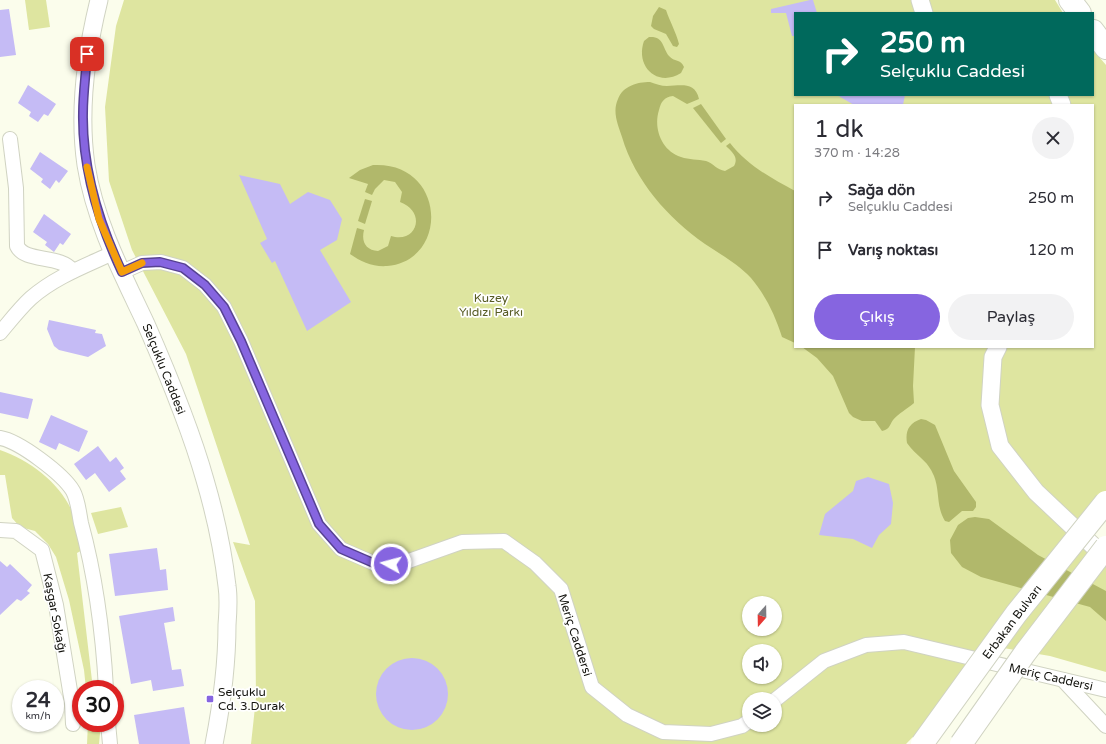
<!DOCTYPE html>
<html lang="tr">
<meta charset="utf-8">
<style>
body{margin:0;font-family:"Varela Round",sans-serif;background:#f2f2f3;color:#2b2b33;height:100vh;display:flex;flex-direction:column;font-size:15px;white-space:nowrap}
*{box-sizing:border-box;margin:0}
p{font-size:13px;color:#7c7c81}
.icon{flex:none;width:22px;height:22px;fill:none;stroke:currentColor;stroke-width:2;stroke-linecap:round;stroke-linejoin:round}
.map{position:relative;flex:1;overflow:hidden}
.drawer{position:absolute;left:794px;top:104px;width:300px;height:244px;display:flex;flex-direction:column;background:#fff;border-radius:0px;box-shadow:0 1px 3px #0004}
.drawer>*{flex:none}
.top-card{position:absolute;left:794px;top:12px;width:300px;height:84px;border-radius:0px;box-shadow:0 1px 3px #0004;background:#00695c;color:#fff;overflow:hidden}
.needle{width:26px;rotate:200deg}
.controls{position:absolute;left:742px;top:596px;display:grid;gap:8px}
.controls a{display:grid;place-items:center;width:40px;height:40px;border-radius:50%;background:#fff;box-shadow:0 1px 3px #0004;font-size:20px}
.speed{position:absolute;left:12px;top:680px;display:flex;gap:8px;font-size:20px;font-weight:700;text-align:center}
.speed>*{display:grid;place-content:center;width:52px;height:52px;border-radius:50%;background:#fff;box-shadow:0 1px 3px #0004;line-height:1}
.speed small{font-size:10px;font-weight:400}
.speed .limit{border:6px solid #d22;background:#fff;color:#111}
.pin{position:absolute;display:grid;place-items:center;width:34px;height:34px;color:#fff;margin:-17px;border-radius:8px;box-shadow:0 2px 6px #0006}
.me{position:absolute;width:44px;margin:-22px;rotate:277deg;stroke-linejoin:round;filter:drop-shadow(0 0 3px #0008)}
.turn{display:flex;align-items:center;gap:14px;height:84px;padding:0 20px;font-size:18px}
.turn .icon{width:52px;height:52px;stroke-width:2.5}
.turn b{display:block;font-size:28px;line-height:34px}
.round{display:grid;place-items:center;flex:none;width:42px;height:42px;border-radius:21px;background:#f2f2f3}
.summary{display:flex;align-items:center;justify-content:space-between;height:68px;padding:0 20px}
h1{font-size:24px;font-weight:600;line-height:30px}
.primary-button{display:flex;gap:8px;margin-top:auto;padding:8px 20px}
.primary-button a{flex:1;height:46px;border-radius:24px;background:#8665e0;color:#fff;font-size:16px;font-weight:600;line-height:46px;text-align:center}
.primary-button a+a{background:#f2f2f3;color:#2b2b33}
ul{padding:0;list-style:none}
li{display:flex;align-items:center;gap:12px;height:52px;padding:0 20px}
li div{flex:1}
li b{display:block;font-size:15px}
li em{font-style:normal}
.map>svg:first-child{display:block}
.green{fill:#dee5a0;fill-rule:evenodd}
.water{fill:#b1b86b}
.building{fill:#c5bbf5}
.lines{fill:none;stroke-linecap:round;stroke-linejoin:round}
.minor-casing{stroke:#d0d3c2;stroke-width:16}
.tertiary-casing{stroke:#d0d3c2;stroke-width:19}
.trunk-casing{stroke:#d0d3c2;stroke-width:24}
.minor{stroke:#fff;stroke-width:14}
.tertiary{stroke:#fff;stroke-width:17}
.trunk{stroke:#fff;stroke-width:22}
.trunk-bridge-casing{stroke:#d0d3c2;stroke-width:24;stroke-linecap:butt}
.trunk-bridge{stroke:#fff;stroke-width:22}
.route-casing{stroke:#574292;stroke-width:10}
.route{stroke:#8665e0;stroke-width:7}
.slow{stroke:#f59e0b;stroke-width:7}
.poi-dot{fill:#8665e0;stroke:#fff;stroke-width:1.5}
.labels{text-anchor:middle;stroke-width:3.5;stroke-linejoin:round;paint-order:stroke}
.park-label{font-size:12px;fill:#575b23;stroke:#fff}
.street-label{font-size:12px;fill:#14140f;stroke:#fff}
.poi-label{font-size:12px;fill:#14140f;stroke:#fff;text-anchor:start}
</style>
<div class="map">
<svg width="1106" height="744" viewBox="0 0 1106 744">
<rect width="100%" height="100%" fill="#fbfdec"/>
<!-- green -->
<g class="green">
<polygon points="25,0 46,0 50,27 29,30"/>
<path d="M124 0H1055L1063 13H795V95H1093V50L1106 65V494L1071 536 1106 563V672L1050 656 986 645 950 699 906 744H251L256 698 255 601 233 542 250 545 186 354 132 250 109 181 105 107 116 26ZM795 105H1093V347H795ZM749 603H775V629H749ZM749 651H775V677H749ZM749 699H775V725H749Z"/>
<path d="M0 450C29 460 59 482 72 511 78 523 81 537 84 549L77 553 93 689H86L84 670 69 600 56 557 48 544 35 531 20 527 12 518 5 475H0Z"/>
<polygon points="121,507 128,527 98,534 91,513"/>
<polygon points="88,723 101,723 99,744 87,744"/>
</g>
<!-- water -->
<g class="water">
<path d="M659 7 666 10C670 22 676 32 679 44L677 47 673 46 666 34 654 29 651 26 653 16Z"/>
<path d="M649 37C664 36 662 47 669 56 674 62 681 59 684 67L681 73C657 88 635 66 644 41Z"/>
<path d="M650 82C656 84 661 86 667 86 680 86 695 81 699 99L687 104 673 96C664 97 661 102 659 110 653 129 662 151 681 157 689 160 698 159 706 161 713 163 717 170 725 171L734 166C739 157 732 152 726 146L730 143C747 165 771 178 795 191V343L782 337C775 315 766 296 751 278 737 263 721 255 705 244 668 218 635 181 622 137 618 125 612 112 618 99 623 86 637 82 650 82Z"/>
<polygon points="701,104 726,139 721,143 693,108"/>
<path d="M373 165C446 161 450 261 387 266 373 267 361 262 350 254L357 228 364 230C361 242 366 250 378 251L388 246 391 236C417 244 427 212 400 202L402 192 395 182 384 180 375 189 372 195 365 192 368 184 349 178 360 170Z"/>
<polygon points="365,199 372,201 365,224 358,221"/>
<path d="M802 347H915L913 386 914 403C908 408 898 414 893 420 889 426 890 429 882 431L875 421H862L853 417 849 413 833 376 817 358Z"/>
<path d="M921 419 926 420 935 425 954 471 976 502V507L973 511H962L949 522 945 521C936 507 940 491 934 476 928 460 916 456 907 443 905 431 909 423 921 419Z"/>
<polygon points="975,517 989,519 1038,555 1106,591 1106,621 1090,607 981,577 962,567 951,553 950,540 958,525 968,518"/>
</g>
<!-- building -->
<g class="building">
<polygon points="810,0 813,0 817,13 795,13 795,36 792,36 786,13 771,13 771,9"/>
<polygon points="9,9 16,55 0,57 0,10"/>
<polygon points="28,85 56,104 48,116 44,114 38,122 29,116 31,112 18,103"/>
<polygon points="837,95 905,95 903,105 854,105"/>
<polygon points="40,152 68,171 59,183 56,180 50,189 41,182 43,179 30,169"/>
<polygon points="239,175 280,184 290,204 308,192 330,200 342,219 337,240 320,250 351,302 307,331 275,261 272,263 260,243 267,239"/>
<polygon points="44,214 71,234 63,245 60,243 54,252 45,245 47,242 33,232"/>
<polygon points="49,320 96,330 95,333 102,334 106,346 88,357 59,350 54,346 47,329"/>
<polygon points="0,392 33,399 28,419 0,413"/>
<polygon points="51,415 88,431 79,452 59,443 56,450 39,442"/>
<polygon points="98,446 110,462 116,457 124,468 120,471 126,479 109,492 95,473 86,480 74,464"/>
<polygon points="868,477 889,484 893,503 891,524 879,535 872,548 853,539 819,535 825,514 853,491 856,481"/>
<polygon points="157,548 160,570 166,569 168,590 115,596 109,554"/>
<polygon points="0,561 7,567 10,564 32,585 27,591 30,593 21,601 17,599 0,615"/>
<polygon points="173,607 175,621 164,623 172,670 181,669 184,686 153,691 151,680 131,684 119,616"/>
<circle cx="412" cy="694" r="36"/>
<polygon points="184,707 190,744 139,744 134,715"/>
</g>
<g class="lines">
<!-- minor casing -->
<g class="minor-casing">
<g id="minor">
<path d="M10 139 16 188 17 246C25 263 60 254 73 271"/>
<polyline points="122,272 142,263 161,262 183,268 205,285 224,307 241,341 319,524 341,549 378,565 403,563 462,542 504,541 535,563 561,589 592,687 627,715 663,732 711,734 742,726 749,721"/>
<path d="M0 333C10 321 20 308 31 298 55 277 85 266 113 253"/>
<path d="M0 438C19 441 63 474 73 491 78 500 79 513 81 523 96 578 103 633 106 689"/>
<polyline points="0,530 16,531 42,550 56,605 72,703 73,724"/>
<polyline points="1063,680 1106,726"/>
<polyline points="775,700 824,661 866,645 904,642 1106,690"/>
<polyline points="108,723 110,744"/>
</g>
</g>
<!-- tertiary casing -->
<g class="tertiary-casing">
<g id="tertiary">
<path d="M99 0C86 53 78 110 86 165 95 222 122 273 146 324 167 372 191 430 205 480 215 514 223 551 227 586 229 599 228 612 227 625 227 667 222 703 214 744"/>
<polyline points="920,0 924,13"/>
<polyline points="1058,95 1062,105"/>
<polyline points="998,347 993,357 990,405 1000,446 1036,492 1106,558"/>
</g>
</g>
<!-- trunk casing -->
<g class="trunk-casing">
<g id="trunk">
<polyline points="1070,0 1080,13"/>
<polyline points="1093,31 1106,48"/>
</g>
</g>
<!-- minor -->
<use href="#minor" class="minor"/>
<!-- tertiary -->
<use href="#tertiary" class="tertiary"/>
<!-- trunk -->
<use href="#trunk" class="trunk"/>
<!-- trunk-bridge casing -->
<g class="trunk-bridge-casing">
<g id="trunk-bridge">
<polyline points="922,744 1016,614 1106,502"/>
<polyline points="961,744 1025,653 1106,547"/>
</g>
</g>
<!-- trunk-bridge -->
<use href="#trunk-bridge" class="trunk-bridge"/>
</g>
<g class="lines">
<!-- route casing -->
<g class="route-casing">
<path id="route" d="M87 54C86 74 83 93 83 113 82 169 98 221 122 272L142 263 160 262 183 268 205 285 224 307 241 341 319 524 341 549 378 565 391 564"/>
</g>
<!-- route -->
<use href="#route" class="route"/>
<!-- slow -->
<polyline class="slow" points="87,167 99,219 122,272 142,263"/>
</g>
<!-- markers -->
<rect class="poi-dot" x="206" y="695" width="8" height="8" rx="2"/>
<g class="labels">
<!-- park labels -->
<g class="park-label">
<text x="491" y="302">Kuzey<tspan x="491" dy="14">Yıldızı Parkı</tspan></text>
</g>
<!-- street labels -->
<g class="street-label">
<text transform="translate(164 369) rotate(68)" y="4">Selçuklu Caddesi</text>
<text transform="translate(55 613) rotate(79)" y="4">Kaşgar Sokağı</text>
<text transform="translate(1012 622) rotate(-53)" y="4">Erbakan Bulvarı</text>
<text transform="translate(575 635) rotate(72)" y="4">Meriç Caddersi</text>
<text transform="translate(1051 677) rotate(13)" y="4">Meriç Caddersi</text>
</g>
<!-- poi labels -->
<g class="poi-label">
<text x="218" y="696">Selçuklu<tspan x="218" dy="14">Cd. 3.Durak</tspan></text>
</g>
</g>
</svg>
<div class="controls">
<a><svg class="needle" viewBox="-14 -14 28 28"><path d="M0-13l5 13h-10z" fill="#e53935"/><path d="M0 13l5-13h-10z" fill="#7c7c81"/></svg></a>
<a><svg class="icon" aria-label="sound" viewBox="0 0 24 24"><path d="M4 9h4l5-4v14l-5-4H4zM17 9q2 3 0 6"/></svg></a>
<a><svg class="icon" aria-label="layers" viewBox="0 0 24 24"><path d="M12 4l9 5-9 5-9-5zM3 14l9 5 9-5"/></svg></a>
</div>
<div class="speed"><div>24<small>km/h</small></div><div class="limit">30</div></div>
<div class="pin" style="left:87px;top:54px;background:#d93025"><svg class="icon" aria-label="arrive" viewBox="0 0 24 24"><path d="M6 21V4h12l-3 4 3 4H6"/></svg></div>
<svg class="me" style="left:391px;top:564px" viewBox="-20 -20 40 40"><circle r="17" fill="#8665e0" stroke="#fff" stroke-width="3"/><path d="M0-11L8 9 0 5-8 9z" fill="#fff"/></svg>
<div class="top-card">
<div class="turn"><svg class="icon" aria-label="right" viewBox="0 0 24 24"><path d="M7 20v-9h11M14 6l5 5-5 5"/></svg><div><b>250 m</b>Selçuklu Caddesi</div></div>
</div>
<section class="drawer">
<div class="summary"><div><h1>1 dk</h1><p>370 m · 14:28</p></div><a class="round"><svg class="icon" aria-label="close" viewBox="0 0 24 24"><path d="M6 6l12 12M18 6L6 18"/></svg></a></div>
<ul>
<li><svg class="icon" aria-label="right" viewBox="0 0 24 24"><path d="M7 20v-9h11M14 6l5 5-5 5"/></svg><div><b>Sağa dön</b><p>Selçuklu Caddesi</p></div><em>250 m</em></li>
<li><svg class="icon" aria-label="arrive" viewBox="0 0 24 24"><path d="M6 21V4h12l-3 4 3 4H6"/></svg><div><b>Varış noktası</b></div><em>120 m</em></li>
</ul>
<div class="primary-button"><a>Çıkış</a><a>Paylaş</a></div>
</section>
</div>
